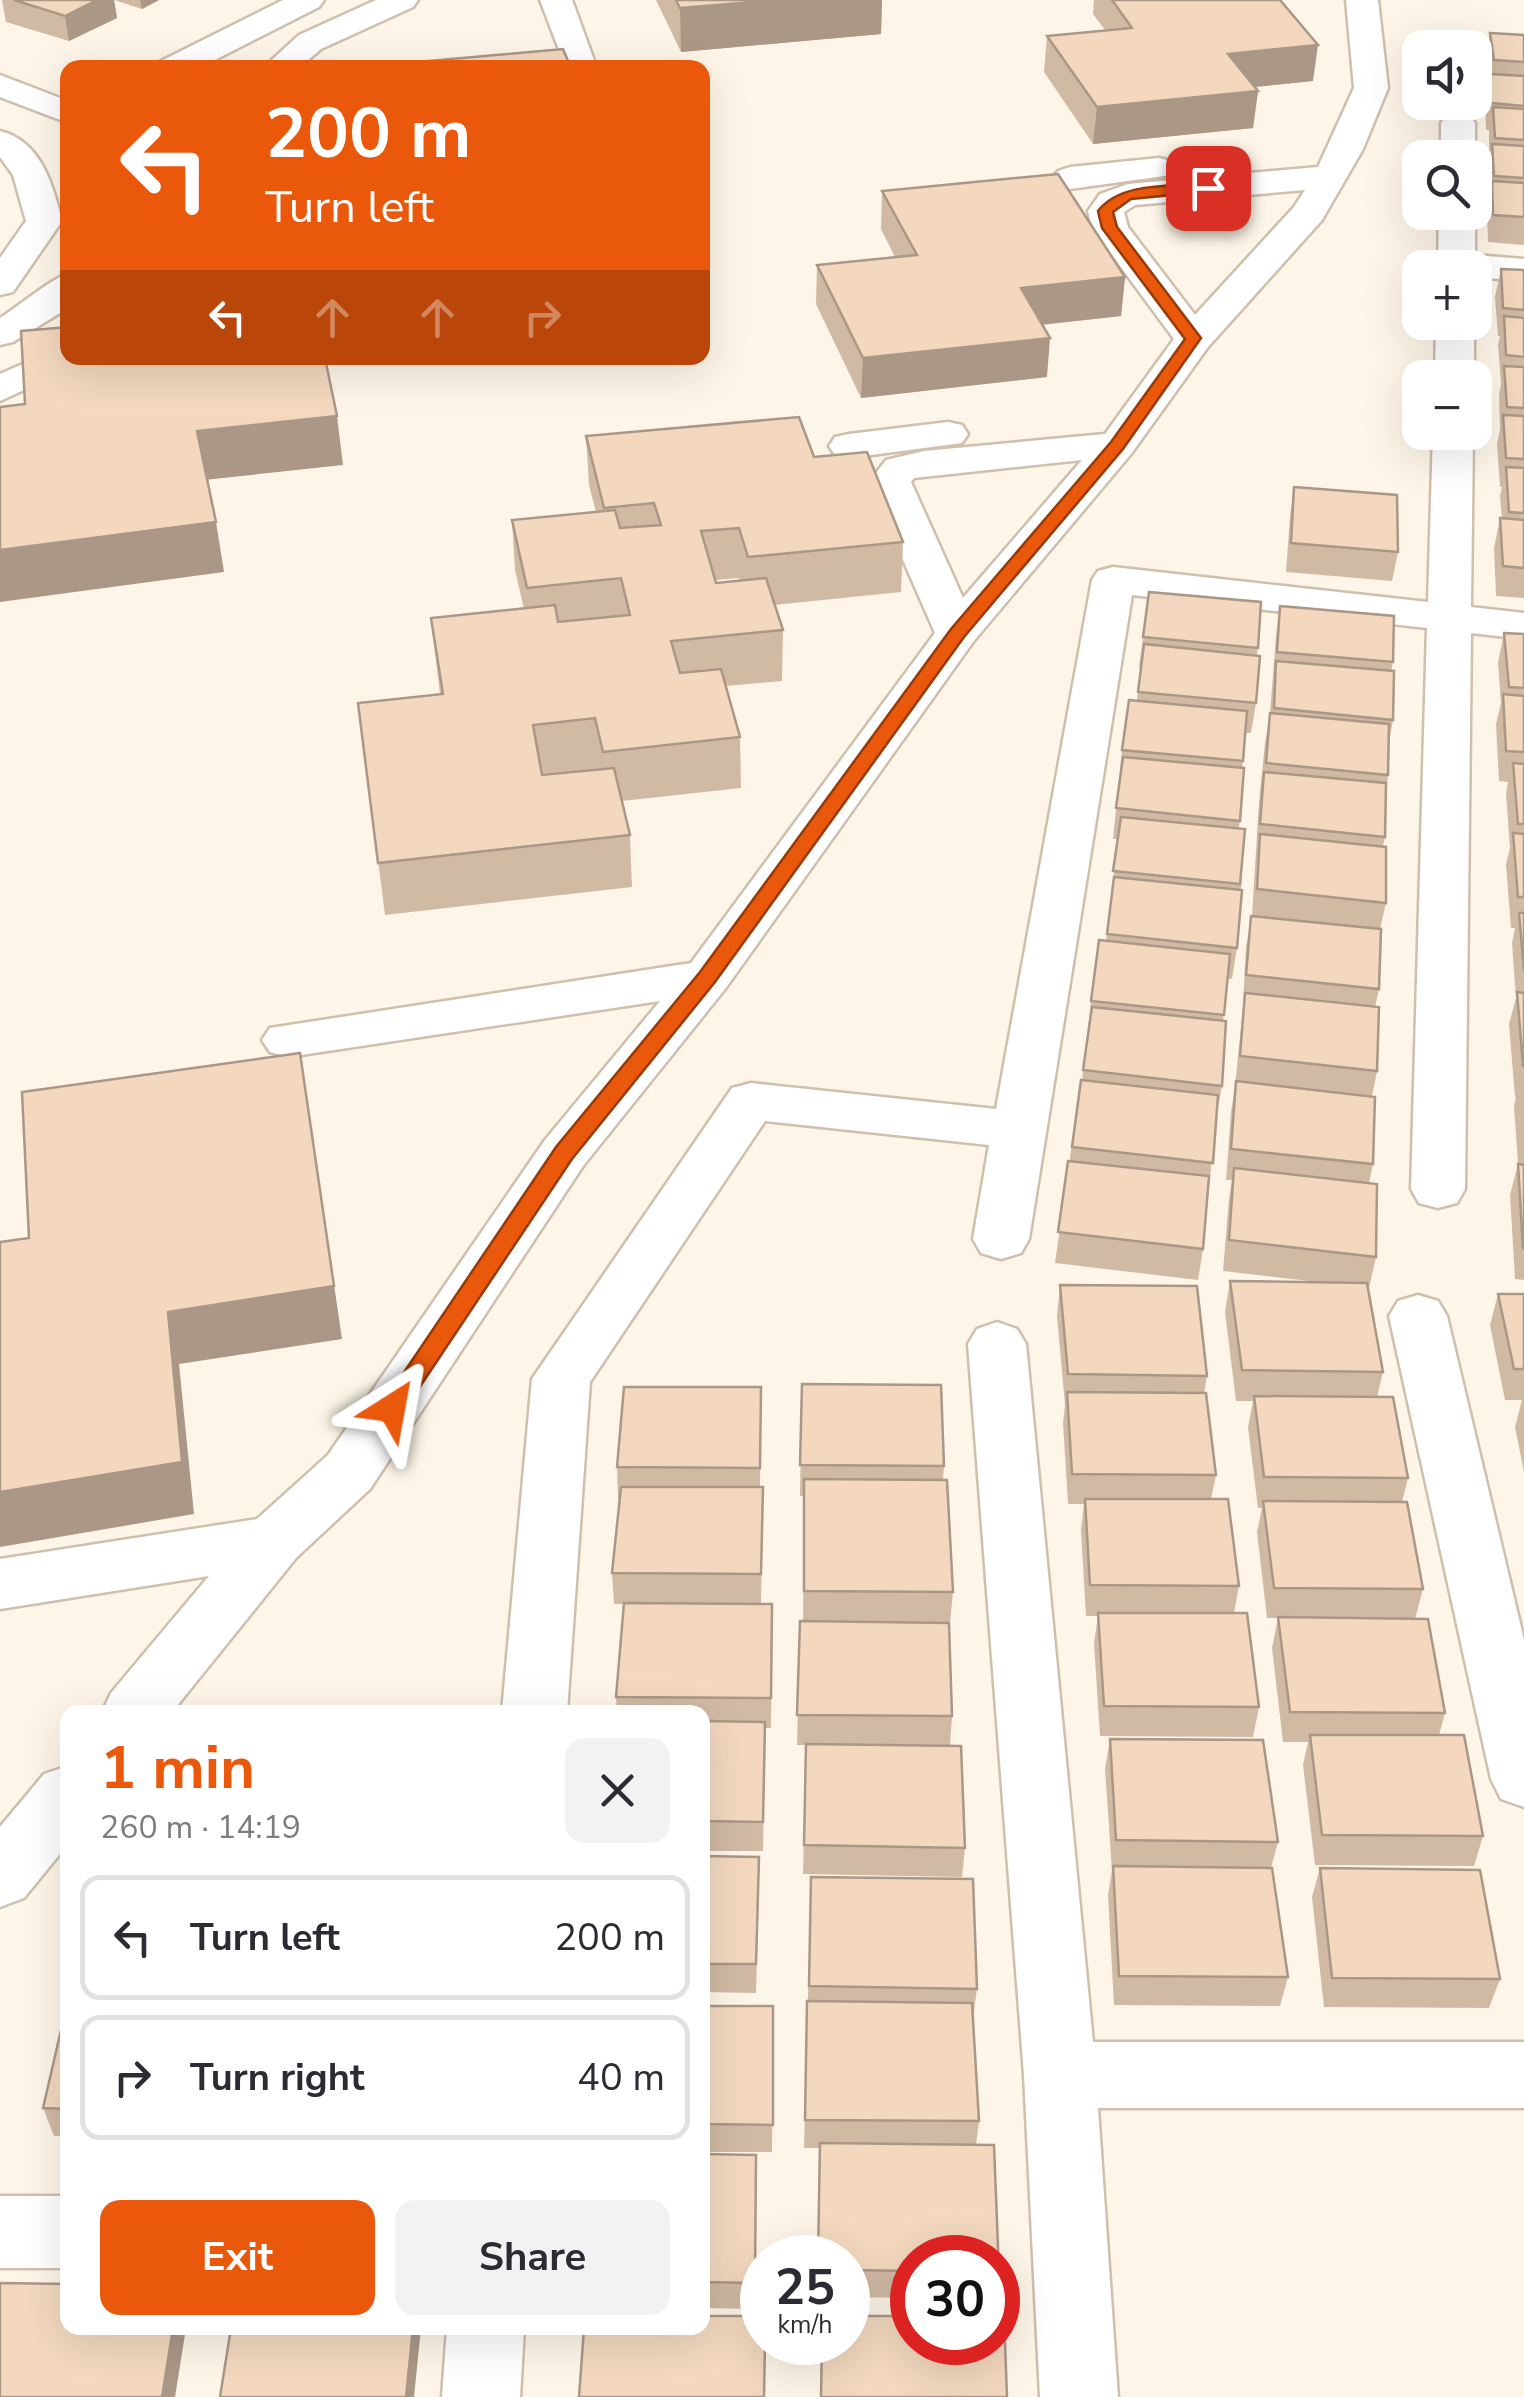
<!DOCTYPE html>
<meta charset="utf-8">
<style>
body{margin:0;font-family:"Nunito Sans",sans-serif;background:#f2f2f3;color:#2b2b33;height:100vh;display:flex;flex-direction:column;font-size:38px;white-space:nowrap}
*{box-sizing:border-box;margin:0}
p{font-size:32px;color:#7c7c81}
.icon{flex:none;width:55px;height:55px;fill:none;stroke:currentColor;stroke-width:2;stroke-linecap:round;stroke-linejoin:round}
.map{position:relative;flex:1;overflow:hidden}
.side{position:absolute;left:60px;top:1705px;width:650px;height:630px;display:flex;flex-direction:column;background:#fff;border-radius:20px;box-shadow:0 10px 40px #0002}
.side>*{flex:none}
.guide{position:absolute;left:60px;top:60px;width:650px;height:305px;border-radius:20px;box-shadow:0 10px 40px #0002;background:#ea580c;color:#fff;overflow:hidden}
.tools{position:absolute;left:1402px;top:30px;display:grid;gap:20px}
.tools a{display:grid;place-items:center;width:90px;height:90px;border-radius:20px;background:#fff;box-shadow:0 10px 40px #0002;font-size:50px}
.speed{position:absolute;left:740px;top:2235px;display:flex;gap:20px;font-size:50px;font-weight:700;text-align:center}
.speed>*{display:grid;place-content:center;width:130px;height:130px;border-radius:50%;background:#fff;box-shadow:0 10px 40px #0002;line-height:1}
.speed small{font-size:25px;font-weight:400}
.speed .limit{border:15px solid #d22;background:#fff;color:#111}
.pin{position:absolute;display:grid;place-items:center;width:85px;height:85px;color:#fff;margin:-42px;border-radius:20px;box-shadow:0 5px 15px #0006}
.me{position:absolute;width:110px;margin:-55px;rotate:34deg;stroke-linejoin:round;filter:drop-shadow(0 0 8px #0008)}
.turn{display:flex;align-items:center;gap:35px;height:210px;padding:0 40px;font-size:45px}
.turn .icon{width:130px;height:130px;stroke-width:2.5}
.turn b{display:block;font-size:70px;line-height:85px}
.lanes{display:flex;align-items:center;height:95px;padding:0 40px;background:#0003;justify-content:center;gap:50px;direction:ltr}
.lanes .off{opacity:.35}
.round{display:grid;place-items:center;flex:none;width:105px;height:105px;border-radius:20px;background:#f2f2f3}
.summary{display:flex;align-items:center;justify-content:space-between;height:170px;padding:0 40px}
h1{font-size:60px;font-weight:700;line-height:75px;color:#ea580c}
.button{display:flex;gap:20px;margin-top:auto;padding:20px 40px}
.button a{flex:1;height:115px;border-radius:20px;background:#ea580c;color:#fff;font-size:40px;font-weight:700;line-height:115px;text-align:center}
.button a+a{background:#f2f2f3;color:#2b2b33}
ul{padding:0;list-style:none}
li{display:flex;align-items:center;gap:30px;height:125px;margin:0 20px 15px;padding:0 20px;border:5px solid #e1e1e2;border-radius:20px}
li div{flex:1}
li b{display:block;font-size:38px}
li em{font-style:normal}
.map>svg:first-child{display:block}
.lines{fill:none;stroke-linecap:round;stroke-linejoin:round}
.minor-casing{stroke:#cfbfad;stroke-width:5}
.minor{fill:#fff;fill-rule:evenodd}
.wall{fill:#d1baa4;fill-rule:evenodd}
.shaded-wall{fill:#aa9786}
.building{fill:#f3d8bf;stroke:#aa9786;stroke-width:2.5}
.route{fill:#ea580c;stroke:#983908;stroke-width:2.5}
</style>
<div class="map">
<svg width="1524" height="2397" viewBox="0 0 1524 2397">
<rect width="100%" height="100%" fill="#fdf6e8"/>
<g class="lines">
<!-- minor casing -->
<g class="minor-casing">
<g id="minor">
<polygon points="283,0 324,0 319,7 199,68 157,68 161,61"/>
<polygon points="376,0 418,0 413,7 321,49 299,68 263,68 299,35"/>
<polygon points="540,0 572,0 595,63 592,68 566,68"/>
<path d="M1346 0H1378L1388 88 1363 149 1322 220 1208 347 1131 454 973 642 725 989 583 1166 370 1489 296 1558 172 1712H102L111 1693 209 1576 0 1609V1559L257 1519 328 1455 545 1140 660 1001 288 1057 270 1052 262 1040 270 1028 691 963 935 633 869 482 886 460 924 451 1105 434 1174 339 1092 228 1088 211 1100 194 1128 184 1318 167 1354 88ZM1305 190 1294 207 1195 315 1128 227 1124 212 1135 205ZM1082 460 963 598 911 482 914 478Z"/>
<polygon points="0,75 68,101 68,123 0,97"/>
<polygon points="1458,113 1470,116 1475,123 1475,159 1441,158 1441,123 1446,116"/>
<path d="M0 131C41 141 53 185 62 221L13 292 0 295V258L26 221 13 175 0 157Z"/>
<polygon points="1159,158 1171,161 1176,168 1171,175 1070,189 1058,185 1052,178 1058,171 1070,167"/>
<polygon points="1439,212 1475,212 1475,255 1524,259 1524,281 1475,277 1475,268 1438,268"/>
<path d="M68 274V308L13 342 0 345V318C18 307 52 278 68 274Z"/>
<polygon points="1436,322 1474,322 1474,378 1435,378"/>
<polygon points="68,344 68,358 86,358 82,363 0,401 0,374"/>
<polygon points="948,422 962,425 968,434 962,443 849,458 835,455 829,446 835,437 849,434"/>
<polygon points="1433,432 1473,432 1471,607 1524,613 1524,639 1471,633 1465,1189 1457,1203 1438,1208 1419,1203 1411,1189 1427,628 1132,595 1029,1239 1021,1253 1001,1259 981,1253 973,1239 989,1145 765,1121 590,1382 567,1712 502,1712 532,1379 732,1088 751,1083 996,1109 1092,580 1098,571 1113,567 1428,602"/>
<polygon points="1418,1295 1438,1301 1447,1316 1524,1640 1524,1807 1501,1799 1491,1779 1389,1316 1398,1301"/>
<polygon points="997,1322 1017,1329 1026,1344 1093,2042 1524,2042 1524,2108 1098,2108 1118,2397 1040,2397 1024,2075 968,1344 977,1329"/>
<polygon points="68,1766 68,1844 24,1898 0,1907 0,1827 44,1774"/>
<rect x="0" y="2196" width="68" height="72"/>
<polygon points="447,2328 524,2328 520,2397 442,2397"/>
</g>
</g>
<!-- minor -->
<use href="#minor" class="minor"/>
</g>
<!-- wall -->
<g class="wall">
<polygon points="2,0 159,0 142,9 114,0 117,18 69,41 6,22"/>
<polygon points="656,0 882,0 881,34 681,52"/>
<polygon points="1094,0 1280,0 1313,81 1255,87 1258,91 1253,128 1093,144 1044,72 1047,36 1105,30 1093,14"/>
<polygon points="1490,33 1524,35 1524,245 1488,242 1487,208 1489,198 1487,170 1489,158 1489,130 1486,130 1485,100 1488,80 1485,59"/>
<polygon points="882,191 1125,277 1121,316 1042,325 1047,377 861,398 816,304 817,265 895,257 881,229"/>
<polygon points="1501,269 1524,270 1524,598 1496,596 1494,548 1500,518 1502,519 1500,496 1502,487 1500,487 1497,444 1500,429 1499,395 1501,384 1498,344 1500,336 1498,336 1495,297"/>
<path d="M586 436 814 457 903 542 901 592 774 605 783 630 782 681 726 686 740 737 741 788 622 801 630 835 632 887 385 915 358 703 440 694 431 618 524 609 515 570 512 520 596 512 589 485ZM739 578 740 581 716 583 715 580Z"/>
<polygon points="1294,487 1398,552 1392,581 1286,572 1290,516"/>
<polygon points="1149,592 1261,602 1257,655 1256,703 1251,733 1246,733 1242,768 1244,768 1239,828 1245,829 1237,948 1232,979 1227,978 1223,1021 1222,1086 1216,1117 1203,1249 1198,1280 1055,1263 1081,1080 1082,1080 1091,1001 1106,941 1118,839 1113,839 1122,750 1137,700 1141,667 1139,667"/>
<polygon points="1280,606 1393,662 1391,671 1393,720 1389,742 1385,837 1383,846 1386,903 1380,929 1379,989 1375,1007 1377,1071 1372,1096 1373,1164 1369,1183 1376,1257 1369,1288 1368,1288 1383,1372 1377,1397 1408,1478 1402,1502 1423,1589 1415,1619 1445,1713 1439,1735 1483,1836 1474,1866 1315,1865 1303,1765 1308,1742 1283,1742 1272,1648 1278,1618 1267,1618 1257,1532 1262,1508 1258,1508 1248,1427 1253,1401 1236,1401 1225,1312 1230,1281 1318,1282 1223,1271 1229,1199 1232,1180 1226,1180 1231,1112 1235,1087 1243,1006 1246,947 1252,916 1259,802 1265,743 1270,713 1276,636"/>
<polygon points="1504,633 1524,634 1524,1280 1515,1279 1510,1195 1518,1164 1514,1106 1516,1097 1515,1097 1509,1024 1516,998 1512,943 1515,928 1511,928 1506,864 1510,848 1506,794 1508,782 1499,781 1496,724 1501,703 1498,663"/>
<polygon points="1060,1285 1207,1376 1204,1393 1216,1475 1211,1499 1239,1586 1234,1613 1259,1707 1253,1737 1100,1736 1094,1643 1098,1616 1086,1616 1081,1530 1084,1504 1068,1504 1063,1423 1065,1405 1057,1316"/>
<polygon points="1498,1294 1524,1294 1524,1472 1515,1427 1522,1400 1505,1400 1490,1325"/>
<polygon points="802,1384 944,1466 943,1480 953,1592 950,1623 934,1622 952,1716 950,1746 965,1848 962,1877 803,1874 806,1745 797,1745 800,1621 803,1621 804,1496 800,1496"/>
<polygon points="761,1387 760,1487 763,1487 761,1604 772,1604 771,1728 765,1728 763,1851 702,1851 702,1712 617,1712 616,1697 624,1604 614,1604 612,1573 620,1498 618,1498 617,1467"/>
<polygon points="1110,1739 1278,1842 1271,1868 1288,1977 1280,2006 1114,2005 1108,1895 1112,1870 1105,1769"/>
<polygon points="702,1856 759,1886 756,1993 702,1992"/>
<polygon points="1320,1868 1500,1979 1489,2008 1324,2007 1312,1897"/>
<polygon points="811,1877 973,1879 977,1989 973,2018 979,2121 976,2145 994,2145 999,2273 998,2286 998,2258 912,2258 912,2298 848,2297 848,2258 818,2258 820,2148 804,2148"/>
<polygon points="68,2000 68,2136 54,2136 43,2108"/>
<polygon points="702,2006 773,2006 772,2152 702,2152"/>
<polygon points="702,2154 756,2155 755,2309 702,2308"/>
</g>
<!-- shaded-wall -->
<g class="shaded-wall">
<polygon points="97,0 114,0 117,18 69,41 65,16"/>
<polygon points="140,0 159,0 142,9"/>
<polygon points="777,0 882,0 881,34 681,52 680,8"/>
<polygon points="1318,45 1313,81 1224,90 1228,54"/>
<polygon points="1258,91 1253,128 1093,144 1097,107"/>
<polygon points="1125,277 1121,316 1018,327 1021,288"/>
<polygon points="1050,338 1047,377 861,398 863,358"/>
<polygon points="337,416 343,465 204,480 197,431"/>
<polygon points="216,522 224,572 0,602 0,550"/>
<polygon points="300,1053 342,1339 179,1364 194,1514 0,1547 0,1492 168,1312"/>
<polygon points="173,2328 186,2328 175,2397 162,2397"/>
<polygon points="413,2328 421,2328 414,2397 406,2397"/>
</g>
<!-- building -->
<g class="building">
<polygon points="14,0 97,0 65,16"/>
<polygon points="676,0 777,0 680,8"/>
<polygon points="1112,0 1280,0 1318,45 1228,54 1258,91 1097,107 1047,36 1132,28"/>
<polygon points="1490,33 1524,35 1524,62 1494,60"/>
<polygon points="563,49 571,68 350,68"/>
<polygon points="1490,74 1524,76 1524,106 1491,103"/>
<polygon points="1493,107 1524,109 1524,140 1495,138"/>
<polygon points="1492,144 1524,146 1524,178 1494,176"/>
<polygon points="1058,174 1125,277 1021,288 1050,338 863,358 817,265 917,255 882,191"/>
<polygon points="1492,181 1524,183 1524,217 1493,215"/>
<polygon points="1501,269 1524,270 1524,310 1503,308"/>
<polygon points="1504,316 1524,318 1524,357 1506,355"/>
<polygon points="68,327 68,358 325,358 337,416 197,431 216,522 0,550 0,407 25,404 21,331"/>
<polygon points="1504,366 1524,367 1524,408 1507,407"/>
<polygon points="1503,415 1524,416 1524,459 1506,458"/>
<polygon points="799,417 814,457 867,452 903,542 748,557 739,528 701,531 716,583 766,578 783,630 671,641 680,673 721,669 740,737 603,752 595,718 533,725 542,775 614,768 630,835 378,863 358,703 443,694 431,618 555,605 558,622 630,615 621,578 527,588 512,520 615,510 620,528 661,525 654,503 604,508 586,436"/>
<polygon points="1506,467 1524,468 1524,513 1509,512"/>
<polygon points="1294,487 1397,495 1398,552 1291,543"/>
<polygon points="1500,518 1524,520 1524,568 1503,566"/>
<polygon points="1149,592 1261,602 1258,648 1143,637"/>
<polygon points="1280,606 1394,616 1393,662 1277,652"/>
<polygon points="1504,633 1524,634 1524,688 1509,687"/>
<polygon points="1144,644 1260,656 1256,703 1138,692"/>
<polygon points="1276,661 1394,671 1393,720 1274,708"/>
<polygon points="1503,694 1524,696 1524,752 1506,751"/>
<polygon points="1129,700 1247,711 1243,761 1122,750"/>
<polygon points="1270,713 1389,724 1388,775 1266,763"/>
<polygon points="1123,757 1244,768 1240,821 1116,808"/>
<polygon points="1513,763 1524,764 1524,824 1518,824"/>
<polygon points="1264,772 1386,783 1385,837 1260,824"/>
<polygon points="1121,817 1245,829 1240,884 1113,871"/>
<polygon points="1513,833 1524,834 1524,897 1518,897"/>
<polygon points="1260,834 1386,847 1386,903 1257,889"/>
<polygon points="1114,877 1242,890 1237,948 1107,934"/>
<polygon points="1519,913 1524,913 1524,971"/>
<polygon points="1251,916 1381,929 1379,989 1246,975"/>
<polygon points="1099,940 1230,954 1224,1015 1091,1001"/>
<polygon points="1517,992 1524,993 1524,1066 1523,1066"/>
<polygon points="1245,993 1379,1007 1377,1071 1240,1056"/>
<polygon points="1092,1007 1226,1021 1222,1086 1083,1070"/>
<polygon points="300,1053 334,1286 168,1312 182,1462 0,1492 0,1242 29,1238 22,1092"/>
<polygon points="1081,1080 1218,1095 1213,1163 1072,1147"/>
<polygon points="1236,1081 1375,1097 1373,1164 1231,1149"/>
<polygon points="1068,1161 1209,1176 1203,1249 1058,1232"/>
<polygon points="1518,1164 1524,1165 1524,1248 1523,1248"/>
<polygon points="1234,1168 1377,1184 1376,1257 1229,1240"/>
<polygon points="1230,1281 1367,1283 1383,1372 1242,1370"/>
<polygon points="1060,1285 1197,1286 1207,1376 1068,1374"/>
<polygon points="1498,1294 1524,1294 1524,1369 1514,1369"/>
<polygon points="802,1384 941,1385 944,1466 800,1465"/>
<polygon points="624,1387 761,1387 760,1468 617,1467"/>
<polygon points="1067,1392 1206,1393 1216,1475 1072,1474"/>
<polygon points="1254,1396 1393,1397 1408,1478 1264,1477"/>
<polygon points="804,1479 947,1480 953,1592 804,1591"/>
<polygon points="621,1487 763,1487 761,1574 612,1573"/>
<polygon points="1085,1499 1228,1499 1239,1586 1090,1585"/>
<polygon points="1263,1501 1407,1502 1423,1589 1274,1588"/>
<polygon points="624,1603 772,1604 771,1698 616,1697"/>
<polygon points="1098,1613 1247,1613 1259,1707 1104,1706"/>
<polygon points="1278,1617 1428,1619 1445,1713 1290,1712"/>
<polygon points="800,1621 949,1623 952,1716 797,1715"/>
<polygon points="702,1721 765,1722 763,1822 702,1821"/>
<polygon points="1310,1735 1464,1735 1483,1836 1322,1835"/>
<polygon points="1110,1739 1263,1740 1278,1842 1116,1840"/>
<polygon points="806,1744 961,1746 965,1848 804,1845"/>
<polygon points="702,1856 759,1857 756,1964 702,1964"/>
<polygon points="1113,1866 1272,1868 1288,1977 1119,1976"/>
<polygon points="1320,1868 1480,1870 1500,1979 1332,1978"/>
<polygon points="811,1877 973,1879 977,1989 809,1986"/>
<polygon points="68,2000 68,2109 43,2108"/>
<polygon points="807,2001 972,2003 979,2121 805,2120"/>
<polygon points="702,2006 773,2006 773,2125 702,2124"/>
<polygon points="820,2143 994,2145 999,2273 998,2273 998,2258 912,2258 912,2271 848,2270 848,2258 818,2258"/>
<polygon points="702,2154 756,2155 755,2283 702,2282"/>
<polygon points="0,2283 68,2284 68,2328 173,2328 162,2397 0,2397"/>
<polygon points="702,2316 762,2316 762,2342 765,2342 764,2397 579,2397 584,2328 702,2328"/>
<polygon points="848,2316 912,2316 912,2342 998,2342 998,2317 1004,2317 1007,2397 821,2397 822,2342 848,2342"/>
<polygon points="231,2328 413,2328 406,2397 220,2397"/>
</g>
<!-- route -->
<path class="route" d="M1208 183 1213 185V191L1131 199 1113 212 1117 227 1201 338 1123 449 964 637 715 982 572 1159 401 1415H384L380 1408 384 1402 556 1147 700 972 951 629 1111 442 1185 339 1102 228 1098 211C1121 181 1173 187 1208 183Z"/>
</svg>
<div class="tools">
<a><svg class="icon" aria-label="sound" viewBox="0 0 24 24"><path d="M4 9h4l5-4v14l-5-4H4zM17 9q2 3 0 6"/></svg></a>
<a><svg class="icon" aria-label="search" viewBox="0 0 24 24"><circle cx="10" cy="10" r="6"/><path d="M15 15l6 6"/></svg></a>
<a>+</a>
<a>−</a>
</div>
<div class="speed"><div>25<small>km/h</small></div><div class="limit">30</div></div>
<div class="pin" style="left:1208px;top:188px;background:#d93025"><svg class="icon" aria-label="arrive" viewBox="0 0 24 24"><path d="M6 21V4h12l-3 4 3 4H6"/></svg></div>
<svg class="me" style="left:392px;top:1408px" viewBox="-20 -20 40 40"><path d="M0-17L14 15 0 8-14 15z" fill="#ea580c" stroke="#fff" stroke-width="4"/></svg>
<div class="guide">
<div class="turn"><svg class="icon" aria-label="left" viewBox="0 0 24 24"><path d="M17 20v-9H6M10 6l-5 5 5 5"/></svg><div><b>200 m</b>Turn left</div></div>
<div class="lanes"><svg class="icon" aria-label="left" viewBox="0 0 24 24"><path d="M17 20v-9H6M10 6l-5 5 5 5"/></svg><svg class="icon off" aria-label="ahead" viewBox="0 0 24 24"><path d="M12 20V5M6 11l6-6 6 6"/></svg><svg class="icon off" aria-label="ahead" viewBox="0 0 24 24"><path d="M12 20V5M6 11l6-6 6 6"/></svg><svg class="icon off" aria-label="right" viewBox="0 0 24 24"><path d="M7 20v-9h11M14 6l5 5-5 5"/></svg></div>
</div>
<section class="side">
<div class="summary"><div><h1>1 min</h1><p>260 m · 14:19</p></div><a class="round"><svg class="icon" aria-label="close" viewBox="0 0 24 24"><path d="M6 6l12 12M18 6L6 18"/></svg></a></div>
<ul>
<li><svg class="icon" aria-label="left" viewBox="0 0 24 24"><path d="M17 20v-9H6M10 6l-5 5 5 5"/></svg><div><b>Turn left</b></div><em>200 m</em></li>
<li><svg class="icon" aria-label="right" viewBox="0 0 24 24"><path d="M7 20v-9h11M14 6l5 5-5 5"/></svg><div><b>Turn right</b></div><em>40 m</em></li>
</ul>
<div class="button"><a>Exit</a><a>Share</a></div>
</section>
</div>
